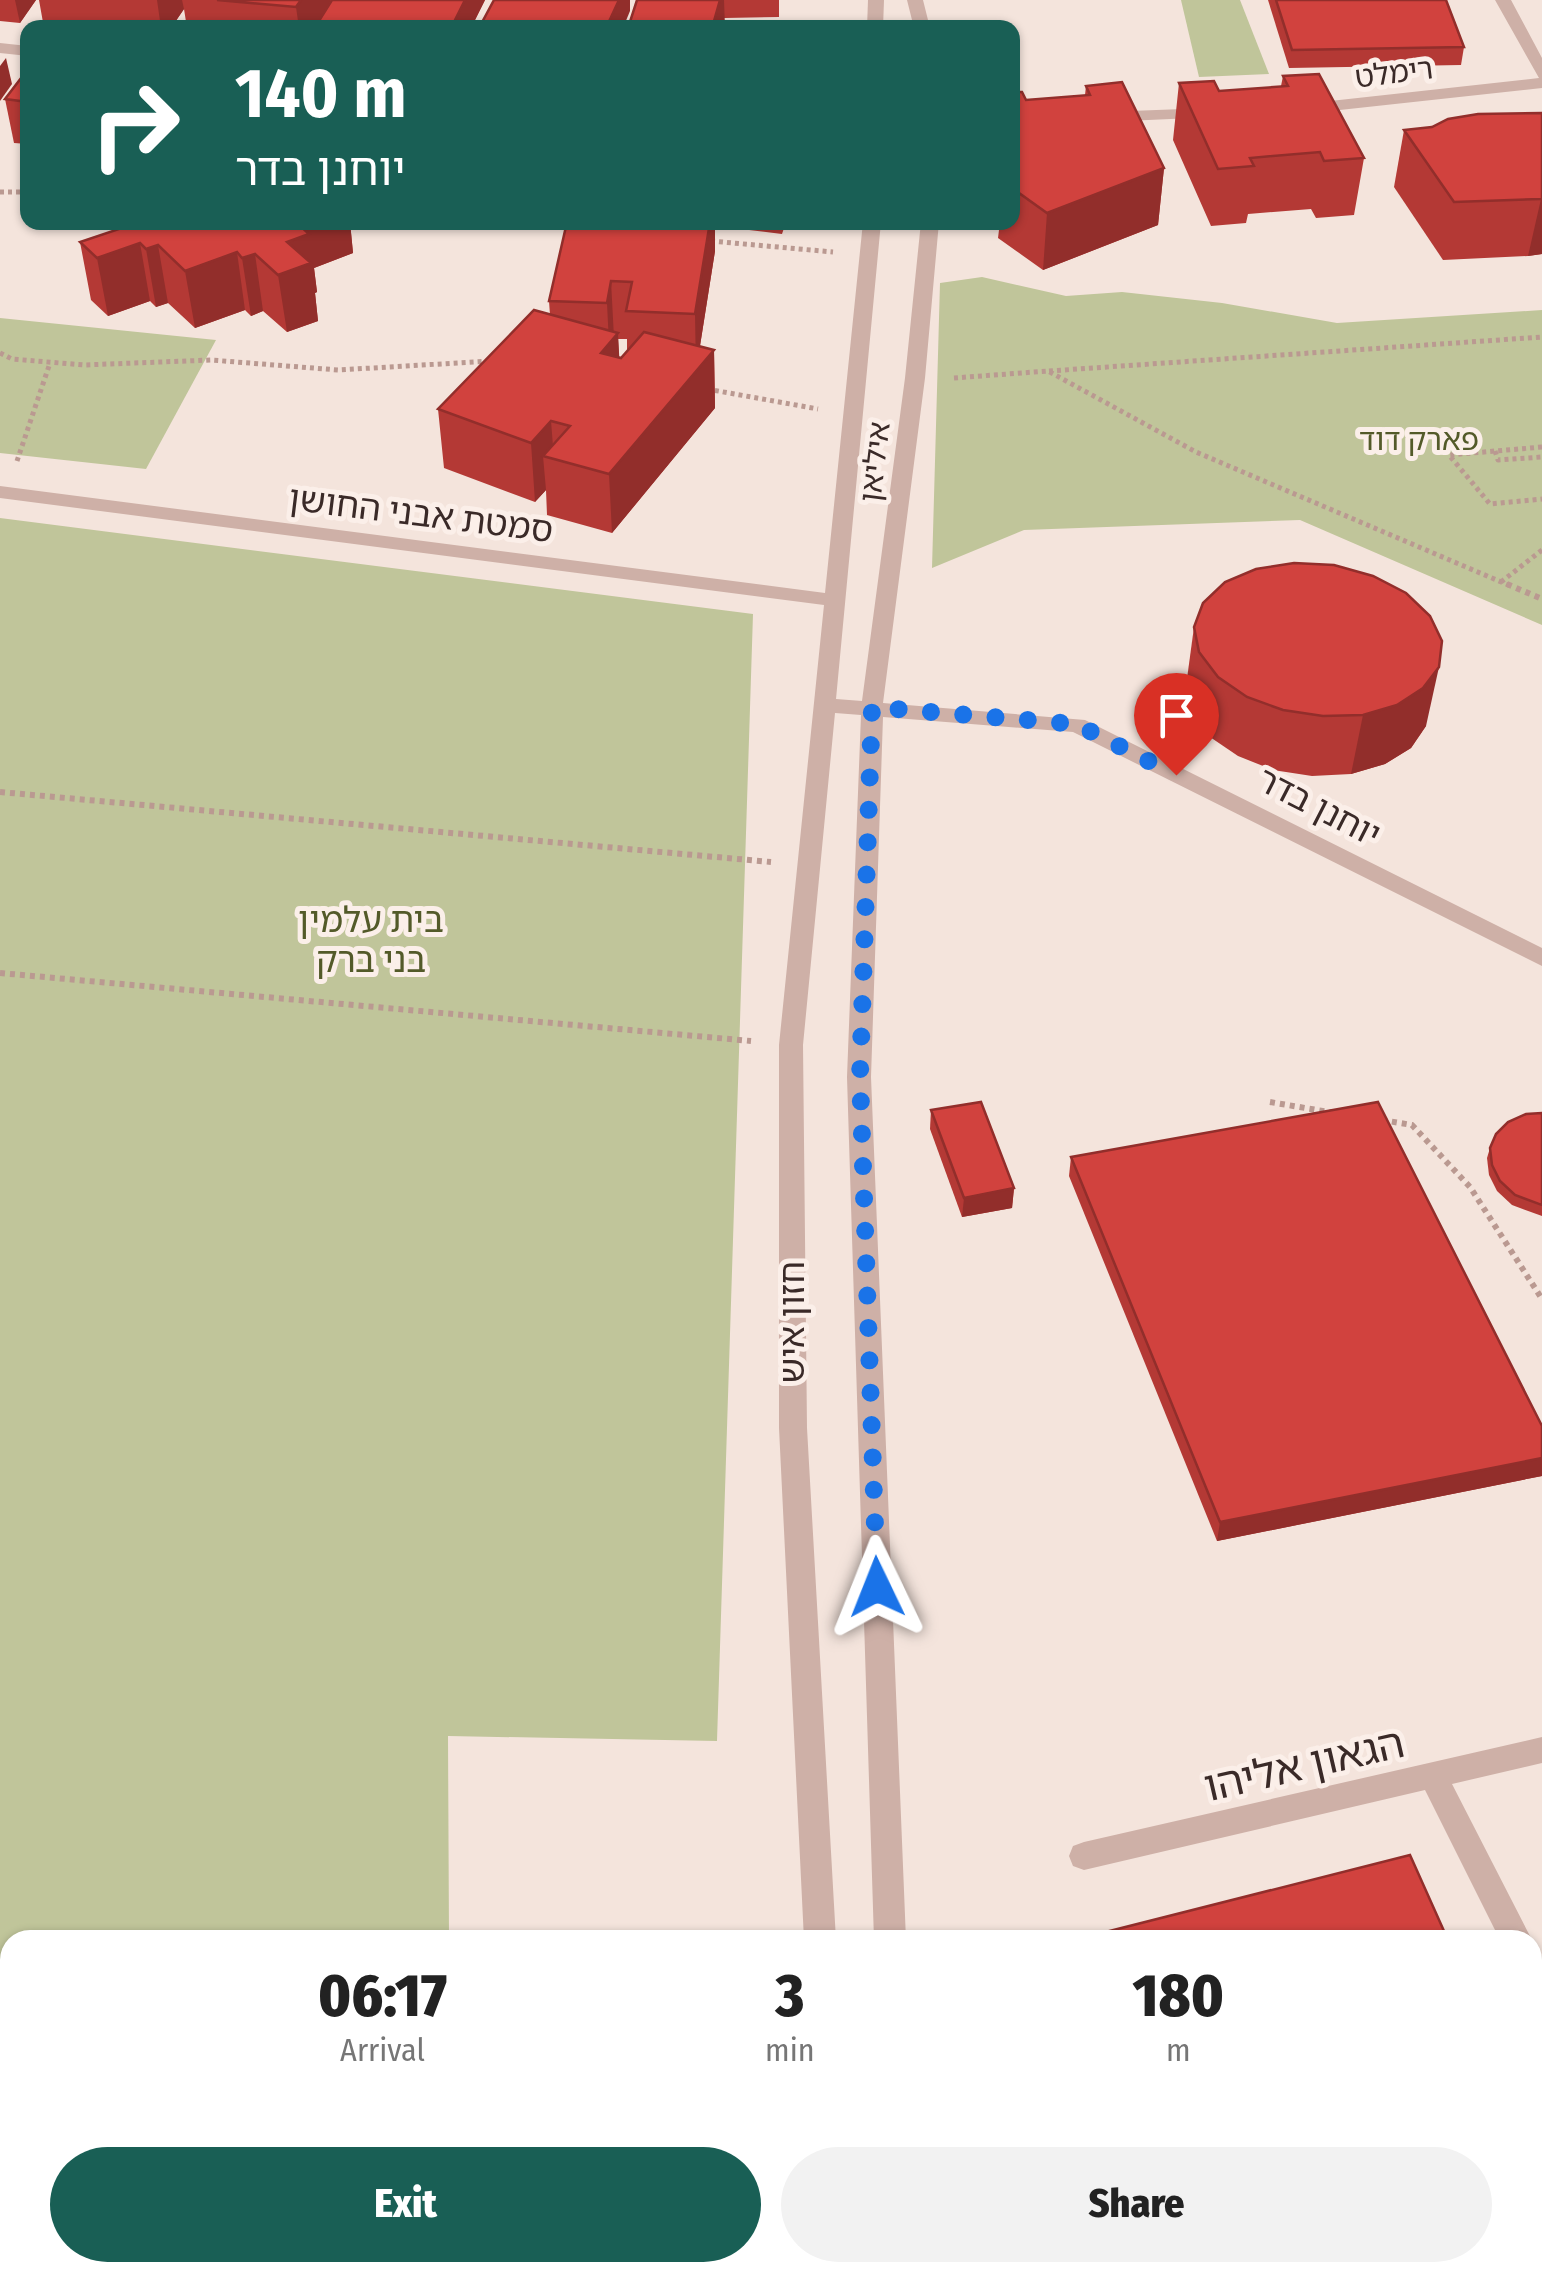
<!DOCTYPE html>
<meta charset="utf-8">
<style>
body{margin:0;font-family:"Fira Sans Condensed","Noto Sans Hebrew",sans-serif;background:#f2f2f2;color:#222;height:100vh;display:flex;flex-direction:column;font-size:38px;white-space:nowrap}
*{box-sizing:border-box;margin:0}
p{font-size:32px;color:#767676}
.icon{flex:none;width:55px;height:55px;fill:none;stroke:currentColor;stroke-width:2;stroke-linecap:round;stroke-linejoin:round}
.map{position:relative;flex:1;overflow:hidden}
.sheet{position:absolute;left:0px;top:1930px;width:1542px;height:352px;display:flex;flex-direction:column;background:#fff;border-radius:30px 30px 0 0;box-shadow:0 2px 8px #0004}
.sheet>*{flex:none}
.guide{position:absolute;left:20px;top:20px;width:1000px;height:210px;border-radius:20px;box-shadow:0 2px 8px #0004;background:#195f55;color:#fff;overflow:hidden}
.pin{position:absolute;display:grid;place-items:center;width:85px;height:85px;color:#fff;margin:-102px -42px;border-radius:50% 50% 50% 0;rotate:-45deg;box-shadow:0 0 10px #0007}
.pin .icon{rotate:45deg}
.me{position:absolute;width:110px;margin:-55px;rotate:358deg;stroke-linejoin:round;filter:drop-shadow(0 0 8px #0008)}
.turn{display:flex;align-items:center;gap:35px;height:210px;padding:0 50px;font-size:45px}
.turn .icon{width:130px;height:130px;stroke-width:2.5}
.turn b{display:block;font-size:70px;line-height:85px}
.eta{display:flex;justify-content:space-evenly;align-items:center;height:170px;text-align:center}
.eta b{font-size:60px;font-weight:800;line-height:70px}
.primary-button{display:flex;gap:20px;margin-top:auto;padding:20px 50px}
.primary-button a{flex:1;height:115px;border-radius:60px;background:#195f55;color:#fff;font-size:40px;font-weight:800;line-height:115px;text-align:center}
.primary-button a+a{background:#f2f2f2;color:#222}
.map>svg:first-child{display:block}
.green{fill:#c0c59a}
.lines{fill:none;stroke-linecap:round;stroke-linejoin:round}
.path-far1{stroke:#ba9991;stroke-width:5;stroke-dasharray:4 4;stroke-linecap:butt}
.path{stroke:#ba9991;stroke-width:6;stroke-dasharray:5 5;stroke-linecap:butt}
.minor{fill:#ceb0a7;fill-rule:evenodd}
.wall{fill:#b43935;fill-rule:evenodd}
.shaded-wall{fill:#922e2b}
.building{fill:#d1423e;stroke:#922e2b;stroke-width:2.5}
.route{stroke:#1a73e8;stroke-width:18;stroke-dasharray:0 32.4}
.labels{text-anchor:middle;stroke-width:10;stroke-linejoin:round;paint-order:stroke}
.far-street-label{font-size:30px;fill:#3a2a28;stroke:#fbefe9}
.far-park-label{font-size:30px;fill:#535a29;stroke:#fbefe9}
.street-label{font-size:35px;fill:#3a2a28;stroke:#fbefe9}
.park-label{font-size:35px;fill:#535a29;stroke:#fbefe9}
.near-street-label{font-size:42px;fill:#3a2a28;stroke:#fbefe9}
</style>
<div class="map">
<svg width="1542" height="2282" viewBox="0 0 1542 2282">
<rect width="100%" height="100%" fill="#f4e4dc"/>
<!-- green -->
<g class="green">
<polygon points="1181,0 1240,0 1269,74 1199,77"/>
<polygon points="982,277 1066,296 1122,292 1222,303 1337,323 1542,310 1542,625 1300,520 1024,530 932,568 940,283"/>
<polygon points="0,318 216,340 146,469 0,453"/>
<polygon points="0,518 753,614 717,1741 448,1736 449,1940 10,1940 10,2272 452,2272 452,2282 0,2282"/>
</g>
<g class="lines">
<!-- path-far1 -->
<g class="path-far1">
<polyline points="0,192 28,192"/>
<polyline points="543,222 574,226"/>
<polyline points="711,241 833,252"/>
<polyline points="0,353 12,359 84,365 211,360 338,370 491,361"/>
<polyline points="1049,371 1542,337"/>
<polyline points="954,378 1048,371 1196,452 1513,587"/>
<polyline points="707,389 818,409"/>
<polyline points="1542,447 1449,455 1490,504 1542,499"/>
<polyline points="1495,451 1498,460 1542,457"/>
<polyline points="17,461 50,363"/>
<polyline points="1501,582 1542,550"/>
</g>
<!-- path -->
<g class="path">
<polyline points="1507,584 1542,599"/>
<polyline points="0,792 771,862"/>
<polyline points="0,973 751,1041"/>
<polyline points="1270,1102 1335,1113"/>
<polyline points="1382,1120 1412,1125 1470,1187 1542,1299"/>
</g>
<!-- minor -->
<g class="minor">
<polygon points="868,0 884,0 883,28 867,28"/>
<polygon points="907,0 923,0 930,28 914,28"/>
<polygon points="1495,0 1511,0 1542,58 1542,88 1303,114 1294,109 1303,104 1539,78"/>
<polygon points="0,43 28,46 28,56 0,53"/>
<polygon points="1209,108 1215,109 1215,117 1104,122 1095,117 1104,112"/>
<polygon points="863,222 881,222 836,699 862,701 905,378 921,222 939,222 925,378 883,703 1085,720 1542,948 1542,966 1073,732 883,717 871,1077 906,1940 874,1940 847,1077 861,715 835,713 803,1045 807,1428 836,1940 804,1940 779,1428 779,1045 824,605 0,498 0,486 825,593"/>
<polygon points="1542,1737 1542,1763 1452,1784 1532,1940 1500,1940 1425,1790 1084,1870 1073,1866 1069,1856 1073,1846 1084,1842"/>
<polygon points="1532,1958 1542,1961 1542,2006 1532,2002"/>
<polygon points="828,2272 862,2272 863,2282 829,2282"/>
<polygon points="912,2272 946,2272 947,2282 913,2282"/>
</g>
</g>
<!-- wall -->
<g class="wall">
<polygon points="0,0 36,0 20,23 0,21"/>
<polygon points="39,0 331,0 315,28 187,28 184,9 171,28 44,28"/>
<polygon points="485,0 471,28 318,28 317,24"/>
<polygon points="637,0 779,0 779,17 724,18 725,28 628,28"/>
<polygon points="1268,0 1446,0 1464,47 1461,65 1289,68"/>
<polygon points="28,69 28,144 14,143 5,99"/>
<polygon points="1283,76 1364,158 1354,215 1316,218 1311,209 1248,214 1246,223 1211,226 1173,140 1179,83 1219,91 1281,86"/>
<polygon points="1086,86 1164,168 1158,225 1043,270 998,238 1000,222 1012,222 1012,92 1026,100 1085,95"/>
<polygon points="1542,113 1542,254 1528,256 1443,260 1394,187 1404,130"/>
<polygon points="111,222 350,222 353,253 314,268 317,292 315,293 318,321 287,332 263,311 251,316 245,310 195,328 168,303 156,307 150,301 108,316 91,300 80,242 113,231"/>
<path d="M567 222H786L782 234 715 226V251L700 346 714 350 715 408 612 533 547 515 546 490 535 502 444 468 438 409 550 315 549 301ZM618 339H627V351L621 358H619Z"/>
<polygon points="1194,627 1426,726 1411,748 1385,764 1351,774 1312,776 1273,770 1238,756 1210,737 1191,712 1186,686"/>
<polygon points="931,1110 1014,1188 1012,1208 962,1217 930,1129"/>
<polygon points="1542,1113 1542,1216 1512,1205 1497,1191 1489,1175 1487,1158 1490,1148"/>
<polygon points="1071,1157 1542,1426 1542,1476 1217,1541 1069,1176"/>
<polygon points="1039,2272 1319,2272 1321,2282 1040,2282"/>
<polygon points="1350,2272 1532,2272 1542,2282 1354,2282"/>
</g>
<!-- shaded-wall -->
<g class="shaded-wall">
<polygon points="15,0 36,0 20,23"/>
<polygon points="157,0 182,0 184,9 171,28 161,28"/>
<polygon points="301,0 331,0 315,28 299,28 296,7"/>
<polygon points="465,0 485,0 471,28 451,28"/>
<polygon points="619,0 630,0 630,11 623,28 606,28"/>
<polygon points="720,0 724,0 725,28 712,28"/>
<polygon points="6,58 12,84 0,101 0,66"/>
<polygon points="1164,168 1158,225 1043,270 1047,213"/>
<polygon points="1541,199 1542,199 1542,254 1528,256"/>
<polygon points="290,222 350,222 353,253 314,268 317,292 315,293 318,321 287,332 278,275 287,242"/>
<polygon points="710,222 715,222 715,251 696,371 714,350 715,408 612,533 609,474 696,372 695,314"/>
<polygon points="140,243 150,301 108,316 97,258"/>
<polygon points="158,245 168,303 156,307 146,249"/>
<polygon points="237,252 245,310 195,328 185,271"/>
<polygon points="255,254 263,311 251,316 242,258"/>
<polygon points="611,281 614,338 618,333 621,391 601,353 609,344 607,303"/>
<polygon points="551,421 554,459 543,456 546,490 535,502 531,443"/>
<polygon points="1439,667 1426,726 1411,748 1385,764 1351,774 1363,715"/>
<polygon points="1014,1188 1012,1208 962,1217 964,1198"/>
<polygon points="1542,1458 1542,1476 1217,1541 1220,1522"/>
</g>
<!-- building -->
<g class="building">
<polygon points="217,0 301,0 296,7"/>
<polygon points="332,0 465,0 451,28 356,28 317,24"/>
<polygon points="494,0 619,0 606,28 479,28"/>
<polygon points="637,0 720,0 712,28 628,28"/>
<polygon points="1276,0 1446,0 1464,47 1292,50"/>
<polygon points="28,69 28,102 5,99"/>
<polygon points="1319,74 1364,158 1324,161 1320,152 1250,158 1254,166 1218,169 1179,83 1214,81 1219,91 1288,86 1283,76"/>
<polygon points="1122,82 1164,168 1047,213 1012,188 1012,173 1018,169 1012,157 1012,92 1022,92 1026,100 1090,95 1086,86"/>
<polygon points="1542,113 1542,199 1541,199 1454,202 1404,130 1432,127 1448,119 1478,114"/>
<polygon points="116,222 296,222 309,234 287,242 311,263 278,275 255,254 242,258 237,252 185,271 158,245 146,249 140,243 97,258 80,242 122,228"/>
<polygon points="567,222 710,222 695,314 626,311 632,282 611,281 607,303 549,301"/>
<polygon points="534,310 618,333 601,353 621,358 644,332 714,350 609,474 543,456 570,426 551,421 531,443 438,409"/>
<polygon points="1294,563 1334,565 1373,576 1406,593 1430,616 1442,641 1439,667 1423,688 1397,705 1363,715 1323,716 1283,710 1247,697 1218,677 1199,652 1194,627 1203,603 1225,582 1256,569"/>
<polygon points="981,1102 1014,1188 964,1198 931,1110"/>
<polygon points="1378,1102 1542,1426 1542,1458 1220,1522 1071,1157"/>
<polygon points="1542,1113 1542,1205 1515,1195 1500,1181 1492,1165 1490,1148 1496,1134 1508,1122 1526,1114"/>
<polygon points="1410,1855 1448,1940 1074,1940"/>
<polygon points="1542,2146 1542,2282 1382,2282 1378,2272 1532,2272 1532,2149"/>
<polygon points="1046,2272 1319,2272 1321,2282 1047,2282"/>
</g>
<g class="lines">
<!-- route -->
<polyline class="route" points="877,1587 860,1076 872,707 1076,724 1176,775"/>
</g>
<g class="labels">
<!-- far-street labels -->
<g class="far-street-label">
<text transform="translate(1394 73) rotate(-7)" y="10">רימלט</text>
<text transform="translate(875 462) rotate(-83)" y="10">איליאן</text>
</g>
<!-- far-park labels -->
<g class="far-park-label">
<text x="1419" y="450">פארק דוד</text>
</g>
<!-- street labels -->
<g class="street-label">
<text transform="translate(421 514) rotate(7)" y="12">סמטת אבני החושן</text>
<text transform="translate(1319 807) rotate(27)" y="12">יוחנן בדר</text>
<text transform="translate(792 1322) rotate(-90)" y="12">חזון איש</text>
</g>
<!-- park labels -->
<g class="park-label">
<text x="371" y="932">בית עלמין<tspan x="371" dy="40">בני ברק</tspan></text>
</g>
<!-- near-street labels -->
<g class="near-street-label">
<text transform="translate(1304 1764) rotate(-13)" y="15">הגאון אליהו</text>
</g>
</g>
</svg>
<div class="pin" style="left:1176px;top:775px;background:#d93025"><svg class="icon" aria-label="arrive" viewBox="0 0 24 24"><path d="M6 21V4h12l-3 4 3 4H6"/></svg></div>
<svg class="me" style="left:877px;top:1587px" viewBox="-20 -20 40 40"><path d="M0-17L14 15 0 8-14 15z" fill="#1a73e8" stroke="#fff" stroke-width="4"/></svg>
<div class="guide">
<div class="turn"><svg class="icon" aria-label="right" viewBox="0 0 24 24"><path d="M7 20v-9h11M14 6l5 5-5 5"/></svg><div><b>140 m</b>יוחנן בדר</div></div>
</div>
<section class="sheet">
<div class="eta">
<div><b>06:17</b><p>Arrival</p></div>
<div><b>3</b><p>min</p></div>
<div><b>180</b><p>m</p></div>
</div>
<div class="primary-button"><a>Exit</a><a>Share</a></div>
</section>
</div>
